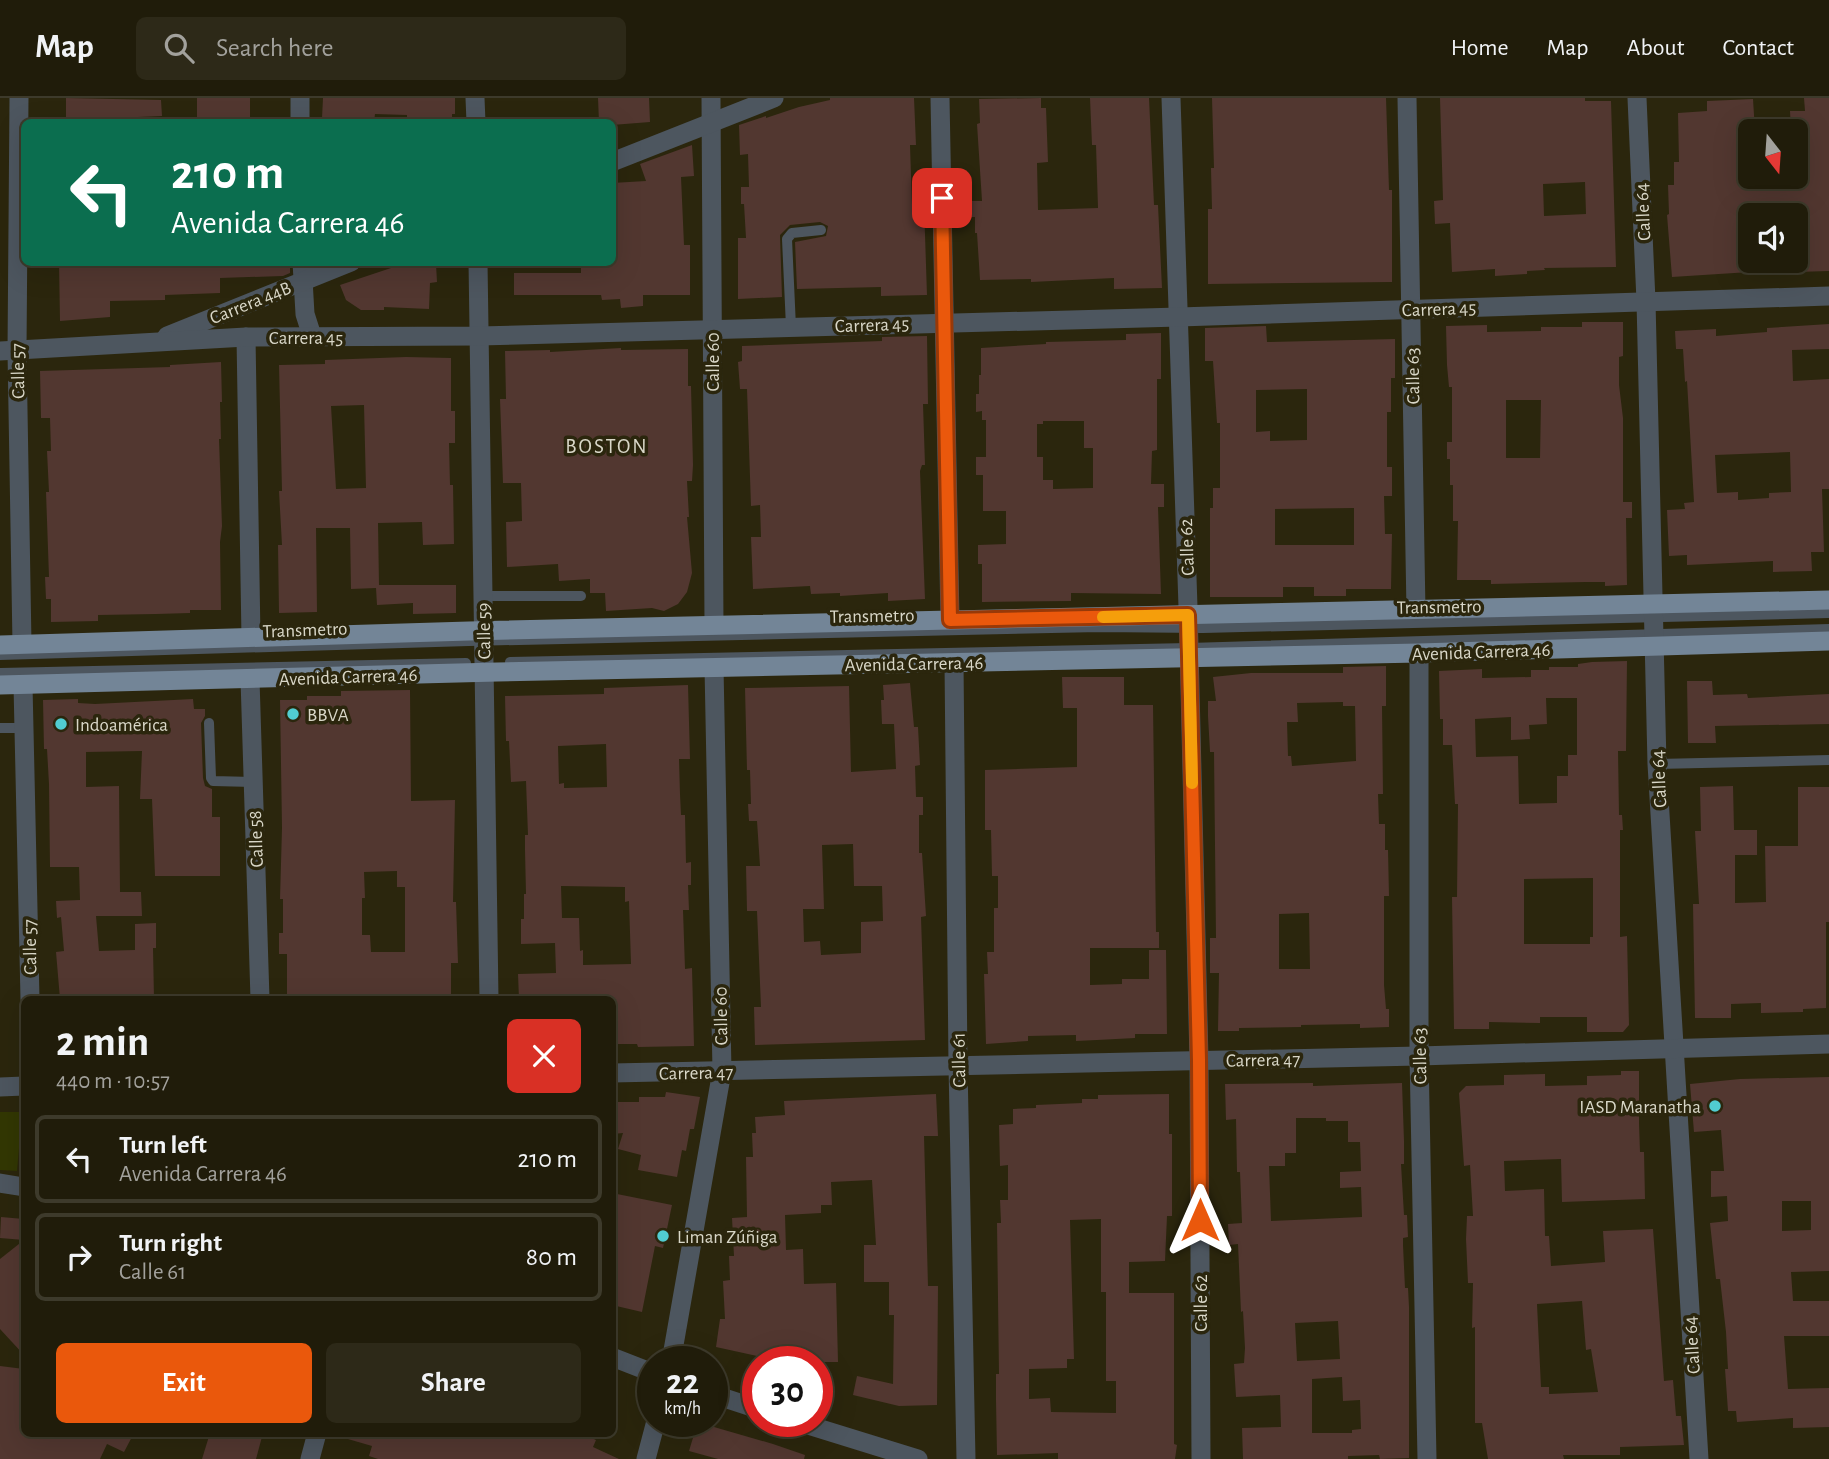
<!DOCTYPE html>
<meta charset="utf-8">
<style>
body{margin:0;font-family:"Alegreya Sans",sans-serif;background:#2d2918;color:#f1f3f6;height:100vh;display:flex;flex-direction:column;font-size:26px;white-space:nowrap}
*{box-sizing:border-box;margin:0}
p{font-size:23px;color:#a2a19c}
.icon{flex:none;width:38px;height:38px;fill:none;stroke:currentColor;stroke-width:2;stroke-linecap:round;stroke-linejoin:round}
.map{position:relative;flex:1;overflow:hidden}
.drawer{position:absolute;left:21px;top:898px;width:595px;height:441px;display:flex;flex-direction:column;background:#201c0a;border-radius:10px;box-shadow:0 7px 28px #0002,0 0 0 2px #3d3a2b}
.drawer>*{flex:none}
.guide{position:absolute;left:21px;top:21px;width:595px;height:147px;border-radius:10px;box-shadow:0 7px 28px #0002,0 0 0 2px #3d3a2b;background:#0b6e4f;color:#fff;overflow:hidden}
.needle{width:46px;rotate:163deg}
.controls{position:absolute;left:1738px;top:21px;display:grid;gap:14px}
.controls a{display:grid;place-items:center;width:70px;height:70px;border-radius:10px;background:#201c0a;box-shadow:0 7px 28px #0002,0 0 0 2px #3d3a2b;font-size:35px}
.speed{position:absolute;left:637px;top:1248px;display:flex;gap:14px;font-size:35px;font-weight:700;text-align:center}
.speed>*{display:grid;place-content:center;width:91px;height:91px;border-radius:50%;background:#201c0a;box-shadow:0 7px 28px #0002,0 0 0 2px #3d3a2b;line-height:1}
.speed small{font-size:18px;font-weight:400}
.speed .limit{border:10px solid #d22;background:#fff;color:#111}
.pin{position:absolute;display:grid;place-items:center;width:60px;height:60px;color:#fff;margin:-30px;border-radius:14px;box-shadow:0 4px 10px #0006}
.me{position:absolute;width:77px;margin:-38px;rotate:0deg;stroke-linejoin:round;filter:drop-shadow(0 0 5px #0008)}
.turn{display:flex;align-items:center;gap:24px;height:147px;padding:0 35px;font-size:32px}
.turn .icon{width:91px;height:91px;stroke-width:2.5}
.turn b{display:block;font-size:49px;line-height:60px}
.round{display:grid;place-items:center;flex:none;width:74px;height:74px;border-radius:10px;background:#2d2918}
.overview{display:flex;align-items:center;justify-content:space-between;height:119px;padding:0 35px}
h1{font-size:42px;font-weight:700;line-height:52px}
.button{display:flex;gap:14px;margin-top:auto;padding:14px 35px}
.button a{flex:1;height:80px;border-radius:10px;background:#ea580c;color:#fff;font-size:28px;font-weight:700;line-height:80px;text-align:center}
.button a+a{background:#2d2918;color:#f1f3f6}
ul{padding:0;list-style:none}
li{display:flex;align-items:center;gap:21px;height:88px;margin:0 14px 10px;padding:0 21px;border:4px solid #3d3a2b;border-radius:10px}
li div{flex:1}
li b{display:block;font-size:26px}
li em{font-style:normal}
header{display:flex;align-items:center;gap:42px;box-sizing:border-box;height:98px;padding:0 35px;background:#201c0a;border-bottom:2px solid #3d3a2b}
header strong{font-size:33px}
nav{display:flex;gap:38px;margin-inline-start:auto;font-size:24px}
.search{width:490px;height:63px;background:#2d2918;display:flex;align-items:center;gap:18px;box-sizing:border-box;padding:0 24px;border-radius:10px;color:#a2a19c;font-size:26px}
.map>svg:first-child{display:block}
.green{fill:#323703}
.building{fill:#523730;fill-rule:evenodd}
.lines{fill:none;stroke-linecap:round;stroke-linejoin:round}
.service{stroke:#4d565f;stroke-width:10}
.minor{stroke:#4d565f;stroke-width:19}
.tertiary{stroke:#4d565f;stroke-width:19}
.primary{stroke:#738597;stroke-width:19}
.route-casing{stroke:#983908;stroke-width:18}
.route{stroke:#ea580c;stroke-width:12}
.slow{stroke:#f59e0b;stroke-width:12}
.poi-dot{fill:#51ccd1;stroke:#2b260d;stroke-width:2.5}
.labels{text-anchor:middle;stroke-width:7;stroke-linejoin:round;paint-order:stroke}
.street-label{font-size:19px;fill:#d9d7c8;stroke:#2b260d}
.poi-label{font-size:19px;fill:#d9d7c8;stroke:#2b260d;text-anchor:start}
.neighbourhood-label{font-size:21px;letter-spacing:2px;fill:#d9d7c8;stroke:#2b260d}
</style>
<header>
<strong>Map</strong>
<div class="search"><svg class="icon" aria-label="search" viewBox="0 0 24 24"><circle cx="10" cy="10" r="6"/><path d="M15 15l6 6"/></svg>Search here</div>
<nav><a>Home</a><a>Map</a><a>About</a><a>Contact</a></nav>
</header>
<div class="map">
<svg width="1829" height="1361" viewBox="0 0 1829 1361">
<rect width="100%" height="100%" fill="#2b260d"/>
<!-- green -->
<polygon class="green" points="0,1014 22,1014 17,1073 0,1072"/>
<!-- building -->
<g class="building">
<polygon points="66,0 161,2 162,18 138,19 138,24 66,24"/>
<rect x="197" y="0" width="53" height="24"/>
<polygon points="323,0 455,0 455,16 452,16 452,24 407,24 407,17 375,16 374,24 356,24 357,21 322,20"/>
<polygon points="598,0 649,0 650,24 612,27 612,24 599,24"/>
<polygon points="830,0 914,0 916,47 910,47 912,107 924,106 927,197 881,198 881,189 797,191 795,144 826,138 828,128 820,124 790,127 780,137 782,199 738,201 738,140 746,140 744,106 741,106 741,89 749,89 748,56 740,57 739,27 766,18 766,20 799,9 830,2"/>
<polygon points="1041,0 1041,10 1046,10 1048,64 1037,65 1038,112 1098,110 1096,47 1092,47 1090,0 1149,0 1154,107 1158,107 1162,190 1114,191 1114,180 1031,184 1031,181 980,182 977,135 975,135 975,119 971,119 971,103 982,103 977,26 980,25 979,1"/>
<polygon points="1212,0 1386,0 1389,92 1392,92 1392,184 1208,186 1208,111 1212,111 1211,70 1214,70"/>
<path d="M1440 0H1585V3H1611L1616 169 1544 170 1545 172 1527 173V176L1495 178V171L1452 174 1450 125 1435 126 1434 103 1443 102ZM1585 84 1586 116 1544 118 1543 86Z"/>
<polygon points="1804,0 1829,0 1829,173 1796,174 1796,117 1750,117 1750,174 1672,179 1667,117 1669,116 1668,87 1674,87 1674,64 1679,64 1678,15 1707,13 1707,3 1753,1 1755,33 1750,33 1750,79 1757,79 1757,85 1796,84 1796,33 1791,33 1790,13 1805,13"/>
<polygon points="692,47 694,78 681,79 684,147 690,147 690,197 643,197 643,208 621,210 620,201 602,202 601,197 514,197 514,175 581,175 581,166 612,164 612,85 646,83 640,66"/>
<polygon points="59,164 82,164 82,169 116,168 116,164 290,164 290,175 283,178 220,180 220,195 165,197 165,202 110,203 110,219 60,223"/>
<polygon points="436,166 437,184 430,185 429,211 384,209 384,212 361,212 346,202 340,187 397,168"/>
<path d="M1582 224H1623V258L1619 259V287L1623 320V404H1632V420H1626L1627 487 1605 488V484H1586L1491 486V482H1457L1458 423H1453V387H1450V361H1447V344H1452V289H1449L1447 267 1446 228 1487 227V234L1541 233V229H1582ZM1506 302H1541L1540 360H1506Z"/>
<path d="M1829 226V251L1792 252 1793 283 1829 281V391H1822L1824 454H1811L1812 473 1773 474V463L1687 467V457L1669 458 1667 412 1685 411 1684 405 1694 404 1687 283 1685 284 1683 251H1676L1675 233 1716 231V238L1767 234V230ZM1790 354 1791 394 1769 395V400L1738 402V394L1717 395 1715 357Z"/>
<path d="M1266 228 1267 244 1395 241V280H1391V314H1387V369H1392V398H1384L1385 436H1392L1391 491H1346V498H1314V489H1283V499H1210V410H1213V390H1220V325H1217L1213 263H1205V230ZM1307 291V342L1270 343V333L1256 334V292ZM1354 410V447H1275V411Z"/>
<path d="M1161 235V281H1157V352L1152 353 1151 386H1164V409H1158L1161 496 1071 495V503L982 504V466H978V447L1006 446V413H983V377H976V359H986V322H982V313L976 314V296H979V277H981V250L1046 246V244L1126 242V236ZM1043 323H1084V350H1093V390L1053 391V382H1043V359H1037V326H1043Z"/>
<polygon points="927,238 928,306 923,306 925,367 922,367 920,373 925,501 888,503 888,495 840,498 840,495 811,496 810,488 753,491 751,439 761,439 760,407 751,408 747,291 740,291 738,264 742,263 742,248 882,243 882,239"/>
<polygon points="621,250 621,252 688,251 688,288 691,288 693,367 692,383 687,383 689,419 687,419 692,475 687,494 678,506 664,513 652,510 606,513 605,495 590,495 590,481 559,483 558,466 507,469 506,424 522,423 521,385 503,385 500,301 506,301 505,253 550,252 550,254"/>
<path d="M406 259 451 260V313H455V345H449L450 387H453L454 446 423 447 422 424 378 425 379 487H456V515L413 516V505L377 507 376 490 351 491 350 430H316L317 514 279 515 278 447H282L279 393H282L279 267 325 266V262ZM364 307 366 390 336 391 331 308Z"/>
<polygon points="221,264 222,304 220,304 221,341 219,341 222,428 220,444 221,512 190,512 190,515 156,516 98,517 98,523 51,524 51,501 46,501 45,479 49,479 46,394 49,394 47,353 51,353 50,320 41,320 40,273 170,269 170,267"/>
<path d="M1627 563 1626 653H1618L1619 717H1622L1623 732H1620V839L1627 838 1629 927 1623 934H1587V919H1540V925L1489 924V931H1454L1452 799H1457L1458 706H1455L1452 647H1443V621H1440L1439 573 1482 571V580L1531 579V572H1549V569H1578V566L1592 564ZM1546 600H1577V657H1568V678H1557V705L1519 706 1518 658 1476 659 1475 621 1511 619V642L1530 641 1529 627 1547 626ZM1593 780V839H1590V846H1524V781Z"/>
<path d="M1386 568V608H1382L1383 696H1378L1379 726H1385V752H1388L1389 798H1384V887L1386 911H1389V929L1360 930V926L1301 927V929L1239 930V933H1218L1219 875H1210V840H1216L1214 654H1210L1208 618V603H1216L1213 579 1251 575H1343V569ZM1343 604V608H1355L1356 663 1292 668 1291 658H1288L1287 624H1298L1297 605ZM1309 815 1310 871H1279V816Z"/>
<polygon points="1062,579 1124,579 1124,607 1153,607 1156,834 1159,834 1159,850 1090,850 1090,887 1122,886 1122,881 1149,881 1149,852 1166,852 1167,936 1135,936 1135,940 1097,942 1076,943 1076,937 1028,938 1028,943 986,946 984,876 988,876 987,854 994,854 994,810 998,810 998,778 992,778 991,732 985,732 985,672 1077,669 1077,610 1063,610"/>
<polygon points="1687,583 1712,583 1713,597 1747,596 1748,600 1829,596 1829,626 1715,628 1716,645 1688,645"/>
<path d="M910 585 914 629H918L920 667 915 668 916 699H923V717H919V755H922L926 818 921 819 925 942 755 947 754 909H761L757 813H747L746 768H760L757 723H749L748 706H751L750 672H747L745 590 849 588 851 674 896 671 894 626H882L881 602H884L883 587ZM853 746 854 788H882L883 823 861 824V855L821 857 820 843 804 844 803 811H824L822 747Z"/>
<path d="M688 587 690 661H679L680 696 681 717H685L686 765 691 764V787H688L689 812H683L685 871 692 870 694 948 638 949 637 946H612V901H519L518 876 556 875 555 845 521 846V821H524V796H526L525 752V737H528L526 683 511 684 509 643H506L505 598 604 596V590ZM606 646 607 689 564 690V685L559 686 558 648ZM561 788 625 789V804L629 803 631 866 583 867V852L580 853 579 820H562Z"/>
<path d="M410 592 411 703 455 702 453 804H456L458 865H451V901H287V856H279V835H283V801H280L282 730 280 602H307V598H341V593ZM397 773V789H405V854H371L370 837H362V800H365L364 774Z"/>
<polygon points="78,601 78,605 95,606 193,601 194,611 205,611 205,618 201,625 203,680 205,688 212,691 212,719 220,719 220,778 155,778 152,701 140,701 142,653 86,654 86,689 119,688 120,794 141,794 142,818 96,818 99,853 135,852 135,826 156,825 156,850 153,850 154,901 60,901 56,854 64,853 61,819 57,820 56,803 80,802 79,769 50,769 49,686 47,651 44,651 43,602"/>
<polygon points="1733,688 1734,732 1757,732 1757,757 1735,757 1735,805 1766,804 1765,748 1798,748 1798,689 1829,689 1829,824 1826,824 1826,910 1803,911 1803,914 1761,915 1761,905 1731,906 1731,920 1695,920 1693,806 1699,806 1695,733 1701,733 1700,689"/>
<path d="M1621 973H1639V1025L1640 1054H1644L1645 1101 1562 1104 1561 1061 1504 1063 1505 1093 1544 1091 1545 1138H1549L1551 1168 1605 1164 1603 1133 1653 1131 1664 1283 1673 1282 1676 1318H1681L1684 1347 1620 1349V1357H1563L1564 1361H1488L1482 1325H1475V1229L1472 1230 1473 1185H1468L1466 1141 1467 1118H1473L1470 1067 1464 1068 1459 995 1466 988 1504 987V977L1545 976V988L1587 987V978L1621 977ZM1582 1203 1586 1252 1591 1251 1598 1294 1549 1296V1289H1541L1537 1206Z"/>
<path d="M1829 979V1173L1791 1174 1793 1203H1829V1238H1784L1788 1291 1829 1290V1329L1793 1330V1320L1737 1324 1736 1313H1728L1725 1271H1728L1726 1234 1720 1181H1716L1710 1125 1728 1123 1727 1098 1711 1099V1073H1724L1721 1032 1694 1034 1690 986 1740 981ZM1782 1103H1811V1132L1782 1133Z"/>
<path d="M1313 985V988L1402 985 1404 1043V1066H1401L1404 1117H1407L1408 1139 1403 1140V1147L1405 1190H1408L1409 1209V1360L1380 1361 1379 1357 1348 1358V1361H1243L1242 1330 1281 1329 1280 1297 1236 1299 1234 1266 1244 1265 1245 1250 1243 1213 1241 1214 1238 1146 1229 1147 1228 1126 1242 1125 1240 1074H1237L1236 1021 1226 1022 1225 986ZM1296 1020H1326V1023H1348V1044H1360L1361 1073 1340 1074V1090L1361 1089 1362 1119 1271 1123 1269 1068H1285V1055H1296ZM1338 1223 1340 1261 1297 1263 1295 1225ZM1342 1279 1343 1303 1360 1302 1361 1331 1352 1332V1335H1312V1281Z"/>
<polygon points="666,994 700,999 694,1031 690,1031 686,1053 682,1052 677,1079 638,1072 641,1057 618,1051 623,1035 613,1036 613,1004 639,1004 639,999 665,999"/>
<polygon points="936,996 938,1038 924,1038 928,1188 938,1188 937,1307 899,1308 853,1297 857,1278 893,1286 894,1217 889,1217 889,1184 864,1184 864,1147 876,1147 872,1082 831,1084 832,1107 821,1107 821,1115 785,1117 786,1152 803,1151 804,1186 836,1185 838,1264 785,1264 716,1249 720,1221 725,1221 723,1183 730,1182 729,1158 734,1158 732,1120 747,1119 746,1059 753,1059 752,1035 756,1035 755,1019 785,1017 784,1003"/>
<path d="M1169 996V1036H1172V1118H1167L1165 1163 1129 1164V1195H1174V1346L1177 1347 1175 1361H1058V1355L997 1357 996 1302V1276H999L997 1125H1001L1000 1102H1008V1067L1000 1068 999 1027 1013 1026V1011L1036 1010V1007L1082 1005V1001H1098V997ZM1101 1121V1194H1106V1283H1116V1315L1051 1314 1050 1300 1029 1301V1271L1067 1270V1261H1074L1070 1122Z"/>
<polygon points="612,1095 672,1107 663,1150 655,1148 642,1214 612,1207"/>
<polygon points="1,1119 24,1121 24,1142 0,1140"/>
<polygon points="24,1142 24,1257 0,1231 0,1161"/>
<polygon points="0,1268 24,1271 24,1335 134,1335 124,1354 107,1346 100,1361 0,1361"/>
<polygon points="698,1323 715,1325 714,1329 773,1346 805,1357 804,1361 718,1361 689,1353"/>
<polygon points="210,1335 263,1335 256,1361 202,1361"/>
<polygon points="342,1335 581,1335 596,1342 593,1349 619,1361 378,1361 369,1358 372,1348 341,1339"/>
</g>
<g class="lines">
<!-- service -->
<g class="service">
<polyline points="791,229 787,141 792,135 821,132"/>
<polyline points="483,498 581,498"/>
<polyline points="0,557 469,543 1099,529 1203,530 1829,515"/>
<polyline points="510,564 1189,550 1829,531"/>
<polyline points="0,575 466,565"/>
<polyline points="209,625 211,680 213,683 253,684"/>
<polyline points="0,630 24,630"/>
<polyline points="1657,666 1829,662"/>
</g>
<!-- minor -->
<g class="minor">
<polyline points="19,0 17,253 22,546"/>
<polyline points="300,0 300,24"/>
<polyline points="475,0 476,24"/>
<polyline points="711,0 714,528"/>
<polyline points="1171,0 1188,509 1199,962 1201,1361"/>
<polyline points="1407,0 1416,513"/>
<polyline points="1637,0 1646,203 1657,666 1699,1361"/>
<polyline points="612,64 774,0"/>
<polyline points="302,164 305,216 312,238"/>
<polyline points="478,164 489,901"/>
<polyline points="167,238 351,164"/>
<polyline points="246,239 251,540"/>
<polyline points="0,253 246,239 479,238 1179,219 1829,198"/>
<polyline points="1419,555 1419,958 1427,1361"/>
<polyline points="954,564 958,968 966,1361"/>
<polyline points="250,581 260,901"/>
<polyline points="23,587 30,901"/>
<polyline points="671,1264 722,973 714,569"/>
<polyline points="310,1361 317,1335"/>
<polyline points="646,1361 656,1323"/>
</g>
<!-- tertiary -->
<g class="tertiary">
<polyline points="940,0 950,522"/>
<polyline points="612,975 1419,958 1829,946"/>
<polyline points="0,989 24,988"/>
<polyline points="0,1085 24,1089"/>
<polyline points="612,1259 653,1275"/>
<polyline points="712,1296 758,1311"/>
<polyline points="795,1323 918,1361"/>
</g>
<!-- primary -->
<g class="primary">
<polyline points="0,547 469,533 1829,502"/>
<polyline points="0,587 497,574 1419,555 1829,543"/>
</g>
</g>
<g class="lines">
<!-- route casing -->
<g class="route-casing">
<polyline id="route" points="942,100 950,522 1188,517 1199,962 1200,1122"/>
</g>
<!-- route -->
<use href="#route" class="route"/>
<!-- slow -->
<polyline class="slow" points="1103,519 1188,517 1192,685"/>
</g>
<!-- markers -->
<g class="poi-dot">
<circle cx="293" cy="616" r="7"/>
<circle cx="61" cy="626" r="7"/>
<circle cx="1715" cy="1008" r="7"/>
<circle cx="663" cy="1138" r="7"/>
</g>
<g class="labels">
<!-- street labels -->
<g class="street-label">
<text transform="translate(1642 114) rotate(-93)" y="7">Calle 64</text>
<text transform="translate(250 204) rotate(-22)" y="7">Carrera 44B</text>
<text transform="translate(1439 210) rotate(-2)" y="7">Carrera 45</text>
<text transform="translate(872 226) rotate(-2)" y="7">Carrera 45</text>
<text x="306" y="246">Carrera 45</text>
<text transform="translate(712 264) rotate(-90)" y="7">Calle 60</text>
<text transform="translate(17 273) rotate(-91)" y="7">Calle 57</text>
<text transform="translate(1412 278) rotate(-91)" y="7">Calle 63</text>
<text transform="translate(1186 449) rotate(-92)" y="7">Calle 62</text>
<text transform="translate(1439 508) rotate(-1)" y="7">Transmetro</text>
<text transform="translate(872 517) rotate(-1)" y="7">Transmetro</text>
<text transform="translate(305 531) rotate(-2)" y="7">Transmetro</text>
<text transform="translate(483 533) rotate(-91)" y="7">Calle 59</text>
<text transform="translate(1481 553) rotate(-2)" y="7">Avenida Carrera 46</text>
<text transform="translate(914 565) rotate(-1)" y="7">Avenida Carrera 46</text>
<text transform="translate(348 578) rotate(-2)" y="7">Avenida Carrera 46</text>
<text transform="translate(1658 681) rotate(-93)" y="7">Calle 64</text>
<text transform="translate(255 741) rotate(-92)" y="7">Calle 58</text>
<text transform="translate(29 849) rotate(-91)" y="7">Calle 57</text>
<text transform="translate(720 918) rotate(-91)" y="7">Calle 60</text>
<text transform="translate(1419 958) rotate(-91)" y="7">Calle 63</text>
<text transform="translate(1263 961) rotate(-1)" y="7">Carrera 47</text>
<text transform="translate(958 962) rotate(-91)" y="7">Calle 61</text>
<text transform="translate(696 974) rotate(-1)" y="7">Carrera 47</text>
<text transform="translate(1200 1205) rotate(-90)" y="7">Calle 62</text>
<text transform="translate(1691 1247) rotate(-94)" y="7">Calle 64</text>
</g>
<!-- poi labels -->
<g class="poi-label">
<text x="307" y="623">BBVA</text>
<text x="75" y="633">Indoamérica</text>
<text x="1701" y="1015" text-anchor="end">IASD Maranatha</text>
<text x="677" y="1145">Liman Zúñiga</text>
</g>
<!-- neighbourhood labels -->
<g class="neighbourhood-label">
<text x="607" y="355">BOSTON</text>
</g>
</g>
</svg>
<div class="controls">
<a><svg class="needle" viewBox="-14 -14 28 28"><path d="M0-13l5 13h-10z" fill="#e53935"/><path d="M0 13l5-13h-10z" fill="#a2a19c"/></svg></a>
<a><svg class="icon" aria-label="sound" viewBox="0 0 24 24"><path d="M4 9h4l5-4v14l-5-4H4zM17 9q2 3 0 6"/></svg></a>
</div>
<div class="speed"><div>22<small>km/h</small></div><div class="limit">30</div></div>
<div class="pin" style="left:942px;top:100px;background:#d93025"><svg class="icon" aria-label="arrive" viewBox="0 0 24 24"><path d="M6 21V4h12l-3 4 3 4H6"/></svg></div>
<svg class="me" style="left:1200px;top:1122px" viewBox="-20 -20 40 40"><path d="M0-17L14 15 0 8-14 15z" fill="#ea580c" stroke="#fff" stroke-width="4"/></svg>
<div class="guide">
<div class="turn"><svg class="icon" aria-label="left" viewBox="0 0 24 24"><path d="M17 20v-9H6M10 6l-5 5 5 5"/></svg><div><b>210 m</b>Avenida Carrera 46</div></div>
</div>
<section class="drawer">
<div class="overview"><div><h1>2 min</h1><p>440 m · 10:57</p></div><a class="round" style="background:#d93025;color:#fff"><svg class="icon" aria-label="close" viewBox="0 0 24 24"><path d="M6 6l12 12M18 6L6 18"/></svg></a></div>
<ul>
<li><svg class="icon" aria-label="left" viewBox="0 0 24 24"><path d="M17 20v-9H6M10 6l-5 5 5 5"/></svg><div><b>Turn left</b><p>Avenida Carrera 46</p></div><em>210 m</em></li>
<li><svg class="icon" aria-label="right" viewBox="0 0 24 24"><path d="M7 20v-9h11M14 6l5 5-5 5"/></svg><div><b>Turn right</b><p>Calle 61</p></div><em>80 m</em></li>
</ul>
<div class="button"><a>Exit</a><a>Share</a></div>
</section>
</div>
